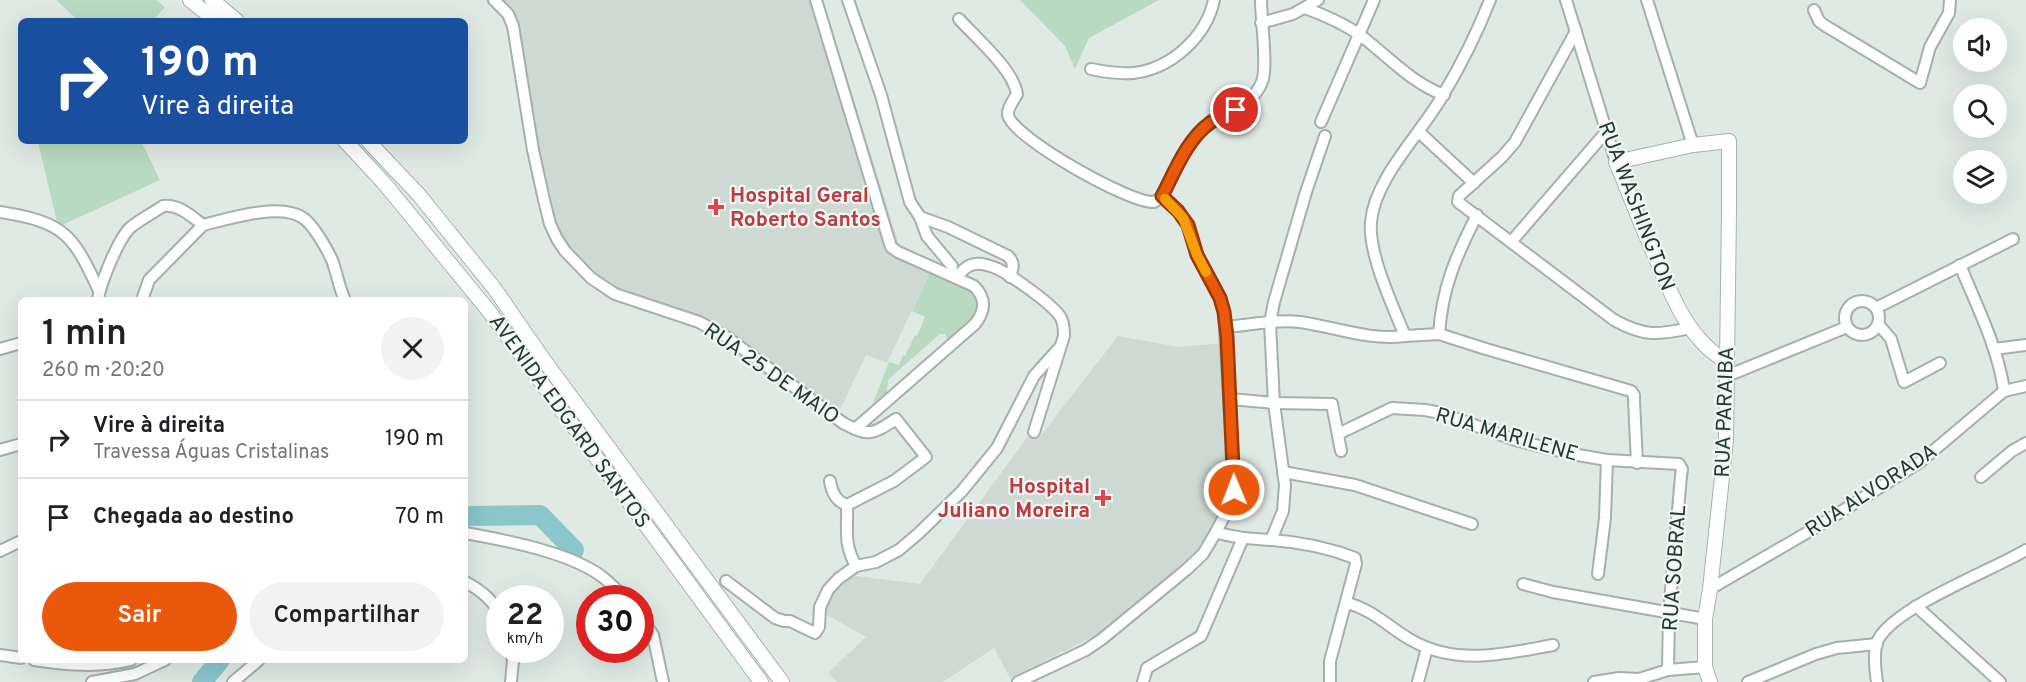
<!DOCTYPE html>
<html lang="pt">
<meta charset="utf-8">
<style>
body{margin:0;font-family:Overpass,sans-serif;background:#f2f2f2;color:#202124;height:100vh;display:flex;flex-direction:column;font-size:22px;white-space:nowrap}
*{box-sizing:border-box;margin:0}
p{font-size:20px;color:#757577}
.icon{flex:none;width:33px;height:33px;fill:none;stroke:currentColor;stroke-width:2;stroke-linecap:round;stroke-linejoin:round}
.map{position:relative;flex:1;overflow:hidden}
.sheet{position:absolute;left:18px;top:297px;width:450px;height:366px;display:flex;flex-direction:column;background:#fff;border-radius:9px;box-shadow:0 6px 24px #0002}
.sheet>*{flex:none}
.top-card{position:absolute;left:18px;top:18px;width:450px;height:126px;border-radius:9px;box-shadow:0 6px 24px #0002;background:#1a4fa0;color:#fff;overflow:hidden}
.buttons{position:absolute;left:1953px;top:18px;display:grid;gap:12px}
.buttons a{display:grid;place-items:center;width:54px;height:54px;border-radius:50%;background:#fff;box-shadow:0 6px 24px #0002;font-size:30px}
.speed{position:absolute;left:486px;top:585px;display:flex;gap:12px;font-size:30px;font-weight:700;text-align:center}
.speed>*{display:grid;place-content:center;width:78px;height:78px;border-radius:50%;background:#fff;box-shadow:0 6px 24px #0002;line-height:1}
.speed small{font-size:15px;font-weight:400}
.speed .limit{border:9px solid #d22;background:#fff;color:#111}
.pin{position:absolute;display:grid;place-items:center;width:51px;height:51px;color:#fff;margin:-26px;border:3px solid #fff;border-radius:50%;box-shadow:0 2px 6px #0007}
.me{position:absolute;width:66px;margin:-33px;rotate:359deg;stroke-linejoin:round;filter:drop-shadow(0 0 4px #0008)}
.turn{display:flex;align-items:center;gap:21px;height:126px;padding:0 24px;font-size:27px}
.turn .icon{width:78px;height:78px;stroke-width:2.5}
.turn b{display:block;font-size:42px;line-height:51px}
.round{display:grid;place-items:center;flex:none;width:63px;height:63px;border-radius:32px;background:#f2f2f2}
.summary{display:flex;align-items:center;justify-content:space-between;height:102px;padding:0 24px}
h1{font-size:36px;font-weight:600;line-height:45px}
.primary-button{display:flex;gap:12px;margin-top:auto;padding:12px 24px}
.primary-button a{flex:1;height:69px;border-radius:36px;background:#ea580c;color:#fff;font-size:24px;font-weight:600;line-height:69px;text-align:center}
.primary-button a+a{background:#f2f2f2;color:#202124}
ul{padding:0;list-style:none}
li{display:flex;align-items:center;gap:18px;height:78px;padding:0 24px;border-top:2px solid #e0e0e0}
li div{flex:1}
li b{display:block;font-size:22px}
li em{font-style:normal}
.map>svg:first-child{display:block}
.built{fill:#ced9d3}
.green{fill:#b9dac0}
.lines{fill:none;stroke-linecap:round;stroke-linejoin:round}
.river{stroke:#8ac6cc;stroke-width:20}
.street-casing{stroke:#a3b1ab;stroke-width:14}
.secondary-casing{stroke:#9fb5ac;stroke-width:16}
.street{stroke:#fff;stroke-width:10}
.secondary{stroke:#fff;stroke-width:14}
.route-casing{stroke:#983908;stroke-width:15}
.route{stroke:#ea580c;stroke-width:10}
.slow{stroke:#f59e0b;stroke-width:10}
.health-dot{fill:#e0444e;stroke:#f0f7f3;stroke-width:2}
.labels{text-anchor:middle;stroke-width:4.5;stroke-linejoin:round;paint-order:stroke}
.health-label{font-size:21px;font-weight:bold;fill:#be3a42;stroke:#f0f7f3;text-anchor:start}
.street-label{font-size:21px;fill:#213931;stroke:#f0f7f3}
</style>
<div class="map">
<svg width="2026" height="682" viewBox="0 0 2026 682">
<rect width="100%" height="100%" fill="#e0eae5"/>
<!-- built -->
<g class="built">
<polygon points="499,0 823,0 904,261 925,269 929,274 887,363 866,355 834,422 682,317 606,298 551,241 516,16"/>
<polygon points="1118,336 1179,347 1226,343 1228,482 1219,514 1200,549 1102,632 1010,678 994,648 943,682 837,682 828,673 866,637 822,612 832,590 848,575 920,584 1028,436 1039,438"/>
</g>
<!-- green -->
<g class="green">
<polygon points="56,0 156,0 165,7 153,21 79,21"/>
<polygon points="1020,0 1159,0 1089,38 1075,69 1065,46"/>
<polygon points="38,141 141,141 160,180 58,227"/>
<path d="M930 272C949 279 995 290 972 318 966 326 956 333 948 341L945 334H940L892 376 888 381 887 392 873 403 889 362 899 365 903 355 905 356 915 335 917 336 925 317 912 311Z"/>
</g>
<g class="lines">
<!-- river -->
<g class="river">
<polyline points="465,516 540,515 574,550"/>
<polyline points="202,682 220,660"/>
</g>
<!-- street casing -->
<g class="street-casing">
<g id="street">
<path d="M494 0 508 14 513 26 533 150 544 200 550 224 557 239 565 251 591 278 615 294 699 322 728 338 843 423C870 437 871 435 896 419L926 457 894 481 847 505C848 529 843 543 856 566"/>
<path d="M816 0 891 247 898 252 974 286C987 299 985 311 975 324L855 429"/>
<polyline points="848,0 881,95 910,202 920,217 927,236 952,266 951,274"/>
<path d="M1490 0C1477 33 1461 65 1443 95 1421 134 1375 177 1371 222 1368 254 1393 306 1405 336L1439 334 1486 349 1631 391 1634 395V401L1637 463"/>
<polyline points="1566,0 1616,162"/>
<polyline points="1647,0 1693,145"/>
<path d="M1305 8C1324 15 1343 23 1360 35 1388 56 1410 82 1444 95"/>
<polyline points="1814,10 1819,21 1824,25 1920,83 1930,47 1949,13 1950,0"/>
<path d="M959 19C976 38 1013 69 1017 94 1014 100 1007 108 1008 115 1013 138 1131 204 1154 202L1162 197"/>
<polyline points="1261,23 1293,14 1318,0"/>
<path d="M1576 31 1515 142 1502 157 1459 196 1458 202 1614 320C1645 337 1657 335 1691 328"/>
<path d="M1091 69C1105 72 1119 74 1133 73 1171 69 1206 37 1214 0"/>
<polyline points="1321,122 1374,0"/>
<polyline points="1420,133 1474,183"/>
<path d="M0 212C64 222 73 234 99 291"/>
<path d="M920 217 948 227 1008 256C1015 263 1013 268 1010 277"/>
<path d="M203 225C228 219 280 202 303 218 313 224 327 249 332 260 337 273 339 288 345 300"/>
<polyline points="1511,242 1606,132"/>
<path d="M1960 265C1977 307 1998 347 2004 391"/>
<path d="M957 277C962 271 967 265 975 264 983 263 991 266 998 269 1012 276 1054 305 1061 318 1064 324 1064 330 1064 336L1034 432"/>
<path d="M98 300C100 284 119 237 131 227 141 219 153 213 163 206 179 204 191 216 203 225"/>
<polyline points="142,300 149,280 203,225"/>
<circle cx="1862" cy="318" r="17"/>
<polyline points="1876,308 2013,239"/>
<polyline points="1878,324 1891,339 1904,382 1940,363"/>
<path d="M1226 327C1250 325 1277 319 1300 322 1335 327 1370 341 1405 336"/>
<path d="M1439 334C1442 288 1456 256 1477 215"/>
<polyline points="0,349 21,343"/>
<polyline points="1994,349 2026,345"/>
<polyline points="1727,376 1847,327"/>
<polyline points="1230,399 1274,403 1332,404 1341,451"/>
<polyline points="1338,434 1392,408 1425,410 1441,413 1515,440 1572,454 1607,460 1679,464 1682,469 1681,476 1669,613 1668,670"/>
<polyline points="0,450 21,444"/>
<polyline points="1283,472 1355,485 1472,524"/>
<polyline points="1981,477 2012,451 2026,443"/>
<path d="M830 481C832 493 836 501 847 505"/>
<path d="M1216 532C1234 538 1253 539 1272 540 1300 542 1329 548 1355 558L1356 564 1330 661V682"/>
<path d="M465 533C505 540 574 553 605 579 612 585 619 592 625 598"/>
<polyline points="1271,540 1283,511 1285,485 1274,403 1270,323 1274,302 1306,192 1325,136"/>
<polyline points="0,551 21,541"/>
<polyline points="1598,574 1605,518 1607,460"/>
<polyline points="726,581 775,618 784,621 790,621 815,633 819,627 820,607 828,590 838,579 856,566 876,562 899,550 919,533 962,491 997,448 1034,376 1060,347"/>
<path d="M465 582C479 589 493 600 500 615"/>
<polyline points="1523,584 1553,592 1705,619"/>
<polyline points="1710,589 1815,528 1920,462 2004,391 2026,386"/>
<path d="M1347 603C1374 610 1388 627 1411 640 1456 666 1505 654 1553 645"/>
<polyline points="1916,606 2000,682"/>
<polyline points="640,616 653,635 663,682"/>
<polyline points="0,655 21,658"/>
<path d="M34 660C67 665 99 668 131 660"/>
<polyline points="92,682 135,674 165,660"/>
<polyline points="233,682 259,660"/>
<polyline points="511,682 513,661 511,650"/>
<path d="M1018 682 1086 650 1102 639 1186 570 1203 554 1216 532 1228 509 1234 482 1224 312 1220 298 1197 255 1188 225 1178 211 1162 197C1174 174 1184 147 1202 130 1221 112 1251 109 1262 82 1268 68 1261 19 1261 0"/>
<polyline points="1143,682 1147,668 1201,636 1243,538"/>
<polyline points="1418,682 1427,648"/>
<polyline points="1594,682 1619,678 1639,679 1668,670 1705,667"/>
<polyline points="1748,682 1816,654 1837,648 1877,644"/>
<path d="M1877 682C1875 670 1874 657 1876 645 1885 610 1994 570 2026 550"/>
</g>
</g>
<!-- secondary casing -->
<g class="secondary-casing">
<g id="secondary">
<polyline points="190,0 216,21"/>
<polyline points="212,0 237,21"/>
<polyline points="345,141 384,183 488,310 761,682"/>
<polyline points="368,141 419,195 494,288 546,363 782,682"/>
<path d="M1710 682 1705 667V619L1710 589 1726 440 1729 209V141L1693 145 1616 162C1629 193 1641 225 1655 256 1671 294 1688 340 1726 361"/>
</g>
</g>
<!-- street -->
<use href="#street" class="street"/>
<!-- secondary -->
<use href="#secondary" class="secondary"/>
</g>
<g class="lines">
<!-- route casing -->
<g class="route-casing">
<path id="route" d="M1234 490 1227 337 1224 312 1220 298 1197 255 1188 225 1178 211 1162 196C1175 171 1187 139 1211 122 1219 117 1228 114 1236 110"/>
</g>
<!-- route -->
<use href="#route" class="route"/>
<!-- slow -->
<polyline class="slow" points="1165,199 1183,218 1197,255 1206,272"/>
</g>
<!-- markers -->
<g class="health-dot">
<path d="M713 198h6v6h6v6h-6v6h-6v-6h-6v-6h6z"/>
<path d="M1100 489h6v6h6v6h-6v6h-6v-6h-6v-6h6z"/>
</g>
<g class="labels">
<!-- health labels -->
<g class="health-label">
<text x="730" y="202">Hospital Geral<tspan x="730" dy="24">Roberto Santos</tspan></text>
<text x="1090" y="493" text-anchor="end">Hospital<tspan x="1090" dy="24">Juliano Moreira</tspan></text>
</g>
<!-- street labels -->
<g class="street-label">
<text transform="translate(1637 206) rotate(69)" y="7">RUA WASHINGTON</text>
<text transform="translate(772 373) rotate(35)" y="7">RUA 25 DE MAIO</text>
<text transform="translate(1724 412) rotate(-88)" y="7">RUA PARAIBA</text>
<text transform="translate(570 421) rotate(54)" y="7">AVENIDA EDGARD SANTOS</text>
<text transform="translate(1507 434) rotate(16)" y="7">RUA MARILENE</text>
<text transform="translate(1871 490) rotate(-33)" y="7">RUA ALVORADA</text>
<text transform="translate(1674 568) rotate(-86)" y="7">RUA SOBRAL</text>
</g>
</g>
</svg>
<div class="buttons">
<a><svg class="icon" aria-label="sound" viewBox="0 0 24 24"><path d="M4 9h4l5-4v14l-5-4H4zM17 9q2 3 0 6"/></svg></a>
<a><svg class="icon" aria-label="search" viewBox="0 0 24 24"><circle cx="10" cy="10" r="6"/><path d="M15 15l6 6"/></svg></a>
<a><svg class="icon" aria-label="layers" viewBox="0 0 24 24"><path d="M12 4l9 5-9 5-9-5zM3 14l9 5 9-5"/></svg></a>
</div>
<div class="speed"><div>22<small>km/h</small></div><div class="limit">30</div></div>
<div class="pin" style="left:1236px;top:110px;background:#d93025"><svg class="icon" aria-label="arrive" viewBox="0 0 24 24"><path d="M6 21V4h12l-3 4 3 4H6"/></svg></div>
<svg class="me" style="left:1234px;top:490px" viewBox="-20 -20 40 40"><circle r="17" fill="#ea580c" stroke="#fff" stroke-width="3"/><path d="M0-11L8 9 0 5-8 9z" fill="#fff"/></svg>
<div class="top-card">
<div class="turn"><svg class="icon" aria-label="right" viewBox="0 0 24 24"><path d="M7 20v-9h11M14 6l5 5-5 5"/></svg><div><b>190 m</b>Vire à direita</div></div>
</div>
<section class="sheet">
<div class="summary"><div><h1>1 min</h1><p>260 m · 20:20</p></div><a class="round"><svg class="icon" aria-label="close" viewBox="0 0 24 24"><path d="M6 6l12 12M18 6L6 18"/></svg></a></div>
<ul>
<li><svg class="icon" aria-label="right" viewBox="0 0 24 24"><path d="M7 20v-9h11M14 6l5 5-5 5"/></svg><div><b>Vire à direita</b><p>Travessa Águas Cristalinas</p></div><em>190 m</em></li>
<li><svg class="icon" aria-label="arrive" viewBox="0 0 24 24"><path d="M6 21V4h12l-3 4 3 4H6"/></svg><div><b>Chegada ao destino</b></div><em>70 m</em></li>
</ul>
<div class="primary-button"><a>Sair</a><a>Compartilhar</a></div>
</section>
</div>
